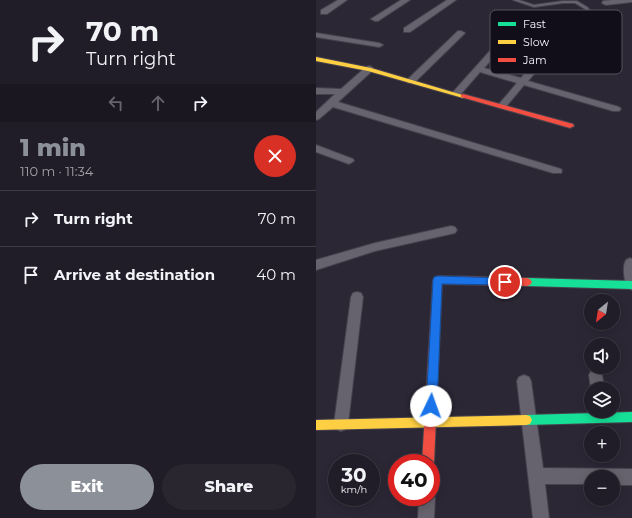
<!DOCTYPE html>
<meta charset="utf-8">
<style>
body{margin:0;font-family:Montserrat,sans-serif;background:#292630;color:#f1f3f6;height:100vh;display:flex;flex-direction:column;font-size:15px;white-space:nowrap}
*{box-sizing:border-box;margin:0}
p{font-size:13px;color:#a2a2a8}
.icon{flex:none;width:22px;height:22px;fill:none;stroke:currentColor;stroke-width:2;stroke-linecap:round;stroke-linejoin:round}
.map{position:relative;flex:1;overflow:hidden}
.side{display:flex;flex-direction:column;background:#211d28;width:316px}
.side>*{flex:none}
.guide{background:#211d28;color:#f1f3f6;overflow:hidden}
.needle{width:26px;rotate:210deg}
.tools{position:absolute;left:268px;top:294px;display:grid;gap:8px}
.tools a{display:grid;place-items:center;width:36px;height:36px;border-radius:50%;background:#211d28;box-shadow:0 2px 10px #0003,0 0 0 1px #3e3b45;font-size:20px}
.speed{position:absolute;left:12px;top:454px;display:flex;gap:8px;font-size:20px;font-weight:700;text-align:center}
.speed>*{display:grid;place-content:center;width:52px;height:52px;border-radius:50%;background:#211d28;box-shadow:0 2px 10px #0003,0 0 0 1px #3e3b45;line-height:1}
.speed small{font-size:10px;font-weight:400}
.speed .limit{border:6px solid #d22;background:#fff;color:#111}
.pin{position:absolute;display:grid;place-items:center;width:34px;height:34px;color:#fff;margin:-17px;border:2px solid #fff;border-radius:50%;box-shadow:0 1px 4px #0007}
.me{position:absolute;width:44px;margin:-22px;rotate:3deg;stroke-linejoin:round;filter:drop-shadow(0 0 3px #0008)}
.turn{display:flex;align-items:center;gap:14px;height:84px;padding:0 20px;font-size:18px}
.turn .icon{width:52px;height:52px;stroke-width:2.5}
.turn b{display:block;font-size:28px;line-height:34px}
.lanes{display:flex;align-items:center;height:38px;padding:0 20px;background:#0003;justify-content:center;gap:20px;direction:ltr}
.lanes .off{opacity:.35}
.round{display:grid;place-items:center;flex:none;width:42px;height:42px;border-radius:21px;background:#292630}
.overview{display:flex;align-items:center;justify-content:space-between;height:68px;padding:0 20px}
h1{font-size:24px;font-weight:800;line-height:30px;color:#8c9099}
.button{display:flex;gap:8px;margin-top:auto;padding:8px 20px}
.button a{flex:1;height:46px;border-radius:24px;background:#8c9099;color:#fff;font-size:16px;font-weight:800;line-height:46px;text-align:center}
.button a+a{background:#292630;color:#f1f3f6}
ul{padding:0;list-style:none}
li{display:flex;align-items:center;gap:12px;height:56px;padding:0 20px;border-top:1px solid #3e3b45}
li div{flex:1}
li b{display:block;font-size:15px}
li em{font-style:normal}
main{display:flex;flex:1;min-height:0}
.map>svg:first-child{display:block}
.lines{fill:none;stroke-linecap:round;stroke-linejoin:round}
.lane-casing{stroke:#46424d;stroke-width:2}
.street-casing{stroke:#46424d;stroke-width:2}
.fast-casing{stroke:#46424d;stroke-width:2}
.slow-casing{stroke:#46424d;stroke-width:2}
.jam-casing{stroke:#46424d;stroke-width:2}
.lane{fill:#67636e;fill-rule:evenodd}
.street{fill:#67636e;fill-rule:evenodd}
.fast{fill:#16e098;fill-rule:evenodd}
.slow{fill:#ffcf43;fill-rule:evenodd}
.jam{fill:#f24e42;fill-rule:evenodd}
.route{fill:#1a73e8;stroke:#114b97}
.key{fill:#110d19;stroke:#56525d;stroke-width:1}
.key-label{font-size:11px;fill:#f6f3fd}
</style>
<main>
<section class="side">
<div class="guide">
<div class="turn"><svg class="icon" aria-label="right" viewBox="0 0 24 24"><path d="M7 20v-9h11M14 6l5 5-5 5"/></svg><div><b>70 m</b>Turn right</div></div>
<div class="lanes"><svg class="icon off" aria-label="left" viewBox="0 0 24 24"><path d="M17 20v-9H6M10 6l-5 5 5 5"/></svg><svg class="icon off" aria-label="ahead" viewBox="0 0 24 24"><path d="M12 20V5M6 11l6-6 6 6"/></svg><svg class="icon" aria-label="right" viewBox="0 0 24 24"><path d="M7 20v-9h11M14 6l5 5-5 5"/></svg></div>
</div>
<div class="overview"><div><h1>1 min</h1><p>110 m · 11:34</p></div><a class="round" style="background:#d93025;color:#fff"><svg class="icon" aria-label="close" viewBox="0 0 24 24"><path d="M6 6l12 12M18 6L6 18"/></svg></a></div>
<ul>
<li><svg class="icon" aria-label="right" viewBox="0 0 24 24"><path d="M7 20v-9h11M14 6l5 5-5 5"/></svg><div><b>Turn right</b></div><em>70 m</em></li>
<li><svg class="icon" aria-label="arrive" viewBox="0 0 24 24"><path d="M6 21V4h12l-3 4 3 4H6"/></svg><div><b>Arrive at destination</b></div><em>40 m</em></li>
</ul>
<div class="button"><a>Exit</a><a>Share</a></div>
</section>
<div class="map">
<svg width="316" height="518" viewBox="0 0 316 518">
<rect width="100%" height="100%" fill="#2c2735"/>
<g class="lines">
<!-- lane casing -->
<g class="lane-casing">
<polygon id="lane" points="197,0 203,0 218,5 247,1 261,1 271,7 300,39 297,40 269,9 259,3 247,3 218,7"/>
</g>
<!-- street casing -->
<g class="street-casing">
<g id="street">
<polygon points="22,0 31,0 11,14 5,14 5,10"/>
<polygon points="85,0 94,0 62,21 59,21 55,19"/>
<polygon points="131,0 140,0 94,32 88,32 88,28"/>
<polygon points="296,0 316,0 316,2 290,5 286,3 287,1"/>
<polygon points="208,13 214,13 215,15 168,68 205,78 241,35 247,35 248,37 247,39 212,81 303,107 305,109 303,111 297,111 208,85 189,108 183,108 181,106 183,104 201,83 164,72 144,95 138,95 136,93 138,91"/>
<polygon points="142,31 145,31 149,33 98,83 92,83 91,81 92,79"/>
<polygon points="0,33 63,43 67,45 63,47 0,37"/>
<polygon points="53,66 56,67 57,69 56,71 22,102 245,169 246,171 245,173 237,173 17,107 3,119 0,120 0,112 19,94 0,94 0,88 25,89 50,67"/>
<polygon points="0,145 37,159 38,161 33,164 0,152"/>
<polygon points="135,226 139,227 141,230 139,233 59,251 0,270 0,260 59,243"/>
<path d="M314 258 316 259V290L312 288C308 282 306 266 310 260Z"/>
<polygon points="41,292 45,293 47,297 32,424 30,429 25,431 20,429 18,424 35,297 37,293"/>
<polygon points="280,369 285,371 289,389 275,389 273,375 275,371"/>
<polygon points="208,375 213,377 215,381 227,468 316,469 316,485 297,485 297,477 275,477 275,484 229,484 233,518 217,518 201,381 203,377"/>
<polygon points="115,491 119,497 118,518 102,518 103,497 115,497"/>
</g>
</g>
<!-- fast casing -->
<g class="fast-casing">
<g id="fast">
<polygon points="211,278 316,281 316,289 211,286 208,285 206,282 208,279"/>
<polygon points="316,412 316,422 210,425 206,424 204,420 206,416 210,415"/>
</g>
</g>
<!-- slow casing -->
<g class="slow-casing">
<g id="slow">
<polygon points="0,57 55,68 150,96 147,98 52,71 0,61"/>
<polygon points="210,415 214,416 216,420 214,424 210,425 0,430 0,420"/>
</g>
</g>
<!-- jam casing -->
<g class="jam-casing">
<g id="jam">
<polygon points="147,94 257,124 258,126 254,128 145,97 145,95"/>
<polygon points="122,276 211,278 214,279 216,282 214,285 211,286 126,284 118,463 115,468 115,463 106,463 117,280 119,277"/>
</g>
</g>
<!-- lane -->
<use href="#lane" class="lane"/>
<!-- street -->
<use href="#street" class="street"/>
<!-- fast -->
<use href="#fast" class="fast"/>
<!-- slow -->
<use href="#slow" class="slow"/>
<!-- jam -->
<use href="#jam" class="jam"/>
</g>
<!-- route -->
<polygon class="route" points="122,276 189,278 193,279 194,282 193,284 189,285 126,284 121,406 119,410 115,411 111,410 110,406 117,280 118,277"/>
<!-- legend -->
<rect x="174" y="10" width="132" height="64" rx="6" class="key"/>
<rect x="182" y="22" width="18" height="4" fill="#16e098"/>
<rect x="182" y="40" width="18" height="4" fill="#ffcf43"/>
<rect x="182" y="58" width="18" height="4" fill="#f24e42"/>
<g class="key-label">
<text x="207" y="28">Fast</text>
<text x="207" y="46">Slow</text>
<text x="207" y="64">Jam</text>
</g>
</svg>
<div class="tools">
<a><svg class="needle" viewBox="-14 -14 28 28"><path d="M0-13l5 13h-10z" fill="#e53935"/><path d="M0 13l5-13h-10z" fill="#a2a2a8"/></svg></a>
<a><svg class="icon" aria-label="sound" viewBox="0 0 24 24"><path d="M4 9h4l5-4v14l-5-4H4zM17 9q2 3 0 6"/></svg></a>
<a><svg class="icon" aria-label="layers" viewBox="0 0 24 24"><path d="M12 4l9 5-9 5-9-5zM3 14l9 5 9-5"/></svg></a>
<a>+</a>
<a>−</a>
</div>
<div class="speed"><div>30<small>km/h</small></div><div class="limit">40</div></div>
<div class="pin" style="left:189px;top:282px;background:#d93025"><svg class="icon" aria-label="arrive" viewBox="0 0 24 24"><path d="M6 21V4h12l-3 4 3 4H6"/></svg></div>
<svg class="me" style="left:115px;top:406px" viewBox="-20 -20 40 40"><circle r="19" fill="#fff"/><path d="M0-13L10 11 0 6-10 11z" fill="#1a73e8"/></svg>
</div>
</main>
